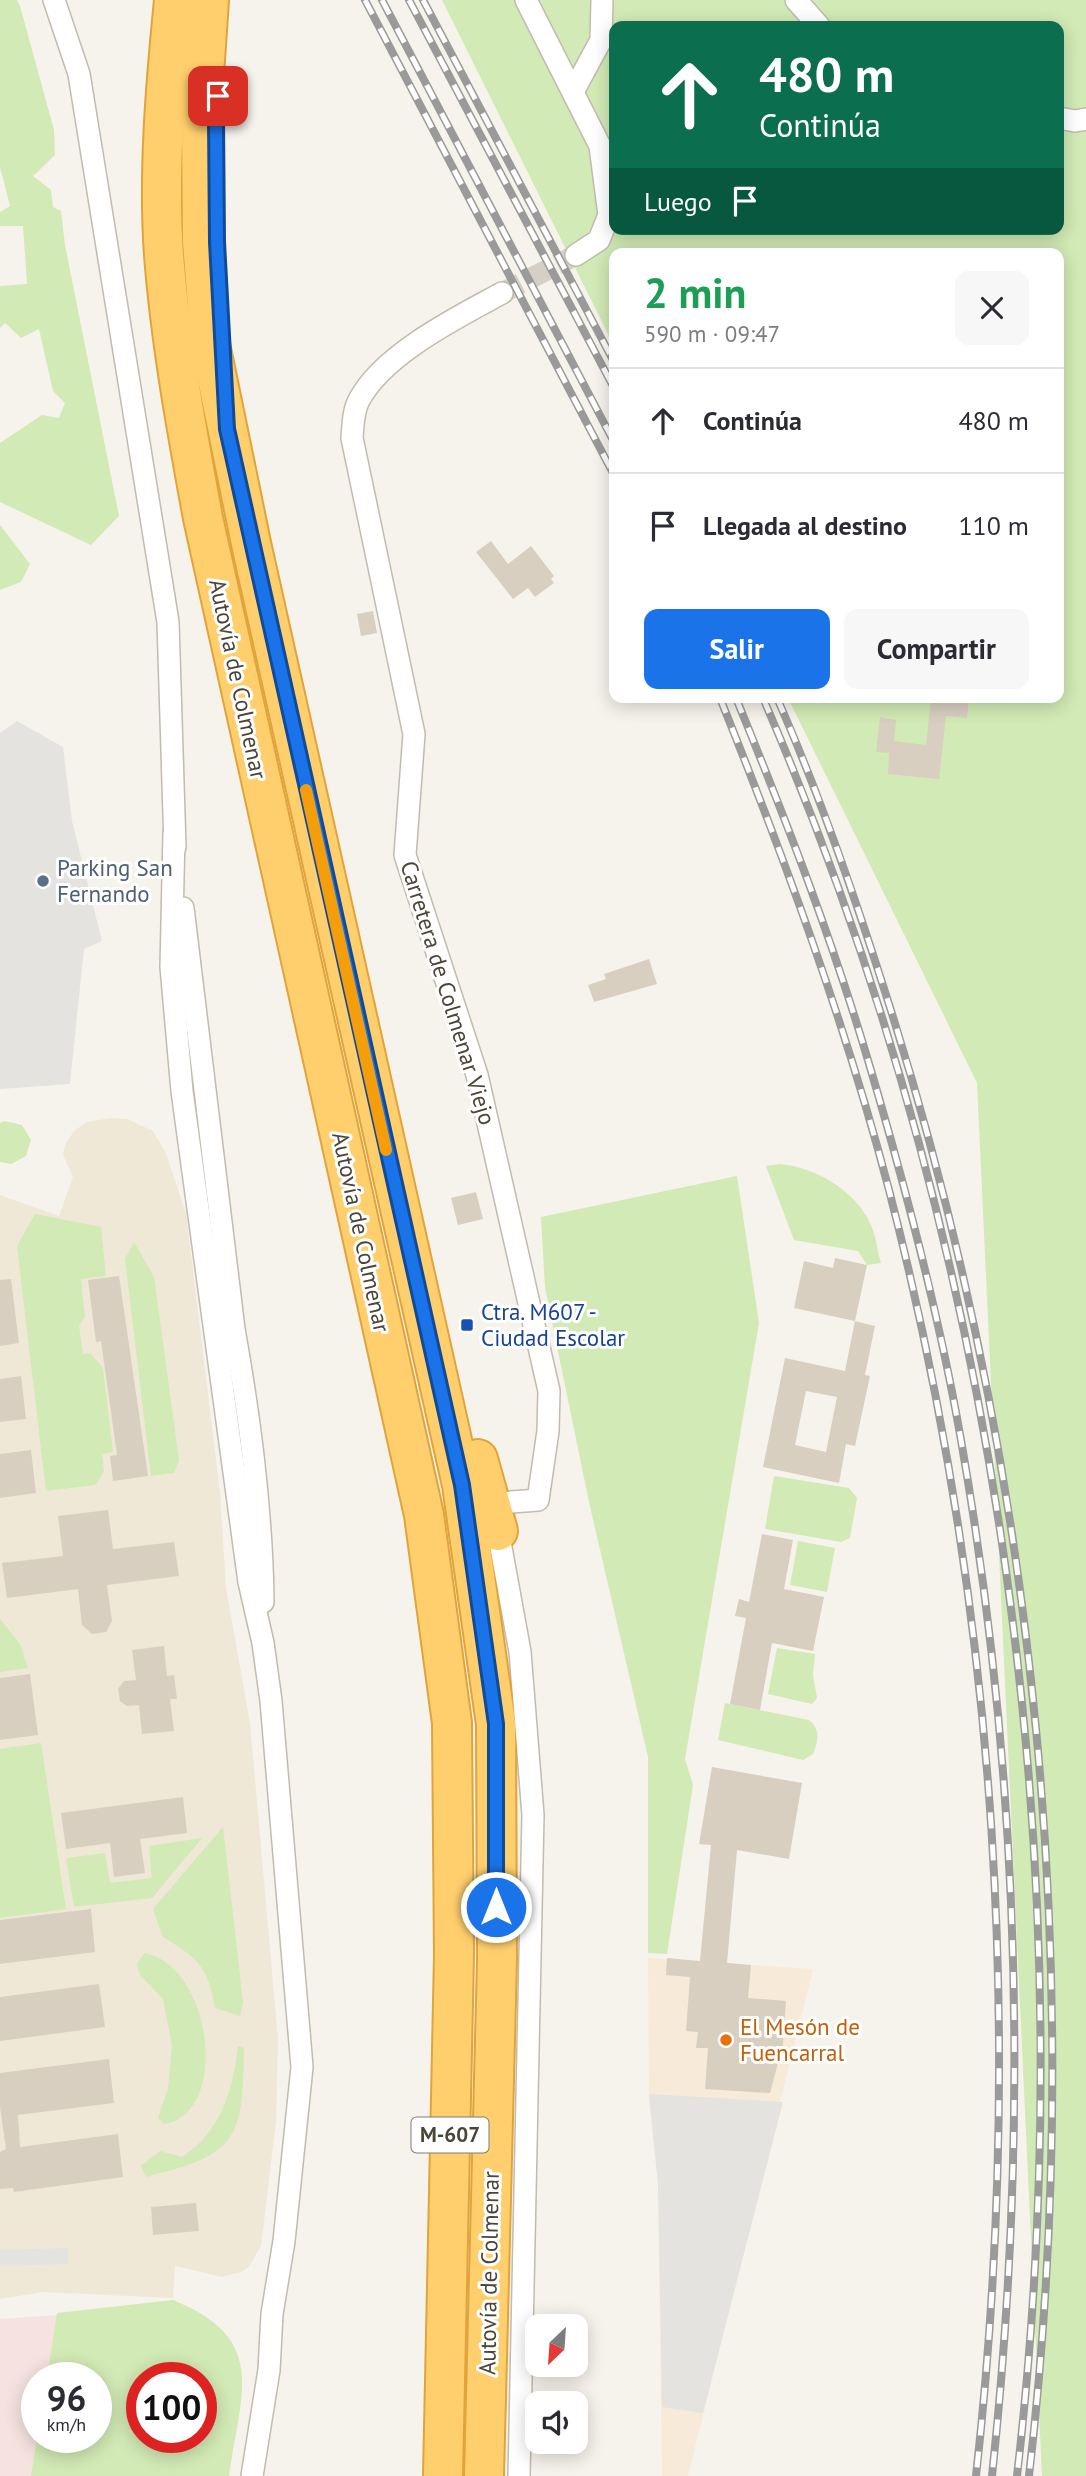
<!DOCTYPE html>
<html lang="es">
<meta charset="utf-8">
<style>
body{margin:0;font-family:"PT Sans",sans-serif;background:#f7f7f7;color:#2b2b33;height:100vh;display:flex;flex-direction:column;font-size:26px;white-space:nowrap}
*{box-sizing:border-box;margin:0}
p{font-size:23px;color:#7c7c81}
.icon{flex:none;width:38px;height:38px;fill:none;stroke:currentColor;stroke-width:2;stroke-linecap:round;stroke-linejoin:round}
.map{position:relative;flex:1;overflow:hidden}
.panel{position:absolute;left:609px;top:248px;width:455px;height:455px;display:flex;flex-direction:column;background:#fff;border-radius:14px;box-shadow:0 4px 18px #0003}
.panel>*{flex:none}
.guide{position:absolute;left:609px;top:21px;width:455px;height:214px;border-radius:14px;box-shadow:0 4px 18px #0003;background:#0b6e4f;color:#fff;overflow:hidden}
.needle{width:46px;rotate:205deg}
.tools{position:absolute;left:525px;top:2314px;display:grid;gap:14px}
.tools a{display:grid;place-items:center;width:63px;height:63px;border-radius:14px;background:#fff;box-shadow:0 4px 18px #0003;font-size:35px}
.speed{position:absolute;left:21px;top:2362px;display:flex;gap:14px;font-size:35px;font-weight:700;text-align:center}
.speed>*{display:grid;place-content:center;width:91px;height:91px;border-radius:50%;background:#fff;box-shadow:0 4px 18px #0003;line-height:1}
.speed small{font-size:18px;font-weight:400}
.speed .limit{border:10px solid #d22;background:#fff;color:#111}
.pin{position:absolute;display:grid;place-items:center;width:60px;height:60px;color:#fff;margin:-30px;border-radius:14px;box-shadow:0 4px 10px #0006}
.me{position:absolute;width:77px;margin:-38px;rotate:0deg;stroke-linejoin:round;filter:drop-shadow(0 0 5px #0008)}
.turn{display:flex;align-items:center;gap:24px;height:147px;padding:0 35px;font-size:32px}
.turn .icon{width:91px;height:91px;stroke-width:2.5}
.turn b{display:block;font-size:49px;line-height:60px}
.then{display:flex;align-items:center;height:66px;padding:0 35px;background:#0003;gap:14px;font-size:26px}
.round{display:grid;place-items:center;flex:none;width:74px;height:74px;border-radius:14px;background:#f7f7f7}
.overview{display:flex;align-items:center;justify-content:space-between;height:119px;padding:0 35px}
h1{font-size:42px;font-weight:600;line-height:52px;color:#1e9e55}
.primary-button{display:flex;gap:14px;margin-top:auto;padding:14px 35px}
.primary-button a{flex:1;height:80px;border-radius:14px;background:#1a73e8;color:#fff;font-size:28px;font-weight:600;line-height:80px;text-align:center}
.primary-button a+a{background:#f7f7f7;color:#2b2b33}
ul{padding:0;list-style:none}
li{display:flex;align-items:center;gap:21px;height:105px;padding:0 35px;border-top:2px solid #e1e1e2}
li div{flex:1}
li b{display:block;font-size:26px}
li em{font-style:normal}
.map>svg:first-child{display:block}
.commercial{fill:#f7ead8}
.education{fill:#efe8d6}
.medical{fill:#f6e3e0;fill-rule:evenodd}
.green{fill:#d2eab5;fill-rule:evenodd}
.parking{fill:#e5e3e0}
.building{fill:#d8cfc1;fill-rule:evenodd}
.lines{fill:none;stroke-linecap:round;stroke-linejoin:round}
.street-tunnel{stroke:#d4d0c8;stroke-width:21;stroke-dasharray:21 10;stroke-linecap:butt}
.street-casing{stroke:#c2bbae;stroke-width:24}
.highway-casing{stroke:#e0a43c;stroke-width:42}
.street{stroke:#fff;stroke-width:21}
.highway{stroke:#ffcf6e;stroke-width:38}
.rail-casing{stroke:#9a9a9a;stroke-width:8}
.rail{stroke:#fff;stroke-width:5;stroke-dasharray:16;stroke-linecap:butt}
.route-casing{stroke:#114b97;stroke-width:18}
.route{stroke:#1a73e8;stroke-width:12}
.slow{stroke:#f59e0b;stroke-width:12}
.service-dot{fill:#5c6f8a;stroke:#fff;stroke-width:2.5}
.transit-dot{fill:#1a4fb4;stroke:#fff;stroke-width:2.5}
.food-dot{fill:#e8710a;stroke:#fff;stroke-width:2.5}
.labels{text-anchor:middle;stroke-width:6;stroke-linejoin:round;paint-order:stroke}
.shield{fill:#fff;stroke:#817c74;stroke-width:2}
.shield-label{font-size:21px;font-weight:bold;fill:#4b4439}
.street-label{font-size:23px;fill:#4b4439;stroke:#fff}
.service-label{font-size:23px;fill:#4e5e75;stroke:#fff;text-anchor:start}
.transit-label{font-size:23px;fill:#164399;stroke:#fff;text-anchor:start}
.food-label{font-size:23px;fill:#c56008;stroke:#fff;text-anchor:start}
</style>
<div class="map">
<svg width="1086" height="2476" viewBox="0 0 1086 2476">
<rect width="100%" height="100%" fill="#f6f3ec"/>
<!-- commercial -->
<polygon class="commercial" points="648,1958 813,1969 688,2476 662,2476 658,2184 649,2102"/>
<!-- education -->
<polygon class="education" points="110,1118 127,1119 153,1131 166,1153 186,1214 220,1492 226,1588 250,1723 278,2039 276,2122 261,2246 249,2267 241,2272 222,2277 175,2266 173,2298 43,2292 0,2299 0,1195 59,1216 73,1177 63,1155 66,1143 74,1131 87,1122"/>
<!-- medical -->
<path class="medical" d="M173 2307 194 2316 221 2476H0V2319ZM37 2378H96V2438H37ZM142 2378H201V2438H142Z"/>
<!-- green -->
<g class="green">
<polygon points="0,0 17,0 20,6 54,130 55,155 33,176 51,190 53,207 61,211 65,245 119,516 91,545 0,502 0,443 42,415 59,418 65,403 53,391 39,329 21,338 5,323 0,328 0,286 27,284 23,226 0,226 0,212 10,206 0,167"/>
<path d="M442 0H1086V2476H1042L977 1083 788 698H1059V254H614V346ZM614 26H1059V229H614Z"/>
<polygon points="0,525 30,564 21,582 0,590"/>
<polygon points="5,1121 22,1125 31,1140 26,1156 11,1164 0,1162 0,1123"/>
<path d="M780 1164C814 1167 853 1189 869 1221 876 1233 877 1250 881 1263L867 1265 858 1251 794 1240 766 1166Z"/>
<polygon points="737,1176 759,1323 685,1759 693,1785 667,1954 648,1953 648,1757 589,1502 545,1288 541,1217"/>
<polygon points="35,1214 101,1227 106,1276 81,1279 85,1317 79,1325 83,1354 90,1353 103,1368 113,1452 102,1454 104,1472 95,1485 46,1491 17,1246"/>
<polygon points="134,1242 154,1277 179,1460 174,1473 151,1476 125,1259"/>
<polygon points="774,1476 849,1488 857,1498 850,1538 841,1542 765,1529"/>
<polygon points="798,1541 835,1548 827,1592 790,1585"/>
<polygon points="0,1619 20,1644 28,1668 0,1672"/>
<polygon points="777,1648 815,1654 813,1675 817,1698 812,1704 768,1694"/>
<path d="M725 1703 809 1720C821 1730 818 1741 813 1754L803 1760 718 1740Z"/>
<polygon points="41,1743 66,1909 0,1918 0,1749"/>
<path d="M223 1827 243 2002 240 2016 215 2008C208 1967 198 1958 163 1937L153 1909Z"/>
<polygon points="202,1838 152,1898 74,1907 66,1858 105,1853 110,1883 152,1878 149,1846"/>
<path d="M145 1953C213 1967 230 2114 164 2124L158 2118 168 2088 172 2046 163 1999 139 1974 137 1963Z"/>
<path d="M238 2046 244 2048C243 2141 237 2154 146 2177L141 2166 160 2151 182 2157C221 2132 233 2090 238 2046Z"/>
<path d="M173 2300C270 2339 240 2393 229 2476H31L37 2438H96V2378H47L57 2313ZM142 2378H201V2438H142Z"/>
</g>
<!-- parking -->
<g class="parking">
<polygon points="17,721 63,747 72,821 102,941 84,949 70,1084 0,1089 0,733"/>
<polygon points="649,2094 783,2102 703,2413 662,2407 658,2184"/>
<polygon points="68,2248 68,2264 0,2266 0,2250"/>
</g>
<!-- building -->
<g class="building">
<polygon points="491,541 508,564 531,546 554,576 551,579 554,583 535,597 528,588 513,599 476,552"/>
<polygon points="373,611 377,633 361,636 357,614"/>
<polygon points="931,698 969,698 967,718 946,716 939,779 888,774 889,753 876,752 880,717 896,720 894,741 926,745"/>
<polygon points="649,959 657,984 594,1002 588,985 606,979 604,974"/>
<polygon points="476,1192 483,1219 458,1225 451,1198"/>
<polygon points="835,1258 867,1265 855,1321 794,1308 804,1261 833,1268"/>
<polygon points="119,1276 148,1476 113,1481 110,1456 117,1455 101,1341 96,1342 88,1280"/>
<polygon points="11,1279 19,1343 0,1346 0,1280"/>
<path d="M855 1321 875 1326 865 1375 870 1376 855 1446 846 1444 839 1483 763 1467 785 1358 845 1371ZM806 1391 837 1397 826 1452 795 1445Z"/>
<polygon points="21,1376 26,1419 0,1422 0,1379"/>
<polygon points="31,1450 36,1493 0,1498 0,1454"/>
<polygon points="108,1510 113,1549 174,1542 179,1576 107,1585 112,1621 106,1632 92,1634 82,1625 78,1589 7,1598 2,1563 63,1556 58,1516"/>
<polygon points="762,1534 793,1540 784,1589 824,1597 813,1651 772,1643 760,1710 730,1704 746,1618 735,1616 739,1599 749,1602"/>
<polygon points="164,1646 167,1676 174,1675 177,1699 170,1699 174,1731 142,1734 139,1705 127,1706 120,1701 118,1689 124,1681 136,1680 132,1650"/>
<polygon points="30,1674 38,1735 0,1740 0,1678"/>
<polygon points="712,1767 802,1783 789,1859 737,1850 727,1963 751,1965 748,1998 786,2001 783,2044 770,2093 705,2089 708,2048 696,2048 698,2032 686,2031 690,1977 666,1975 667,1958 700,1961 711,1845 699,1844"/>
<polygon points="183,1797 187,1833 140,1839 145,1873 114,1877 110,1843 66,1849 61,1813"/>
<polygon points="91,1909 95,1952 0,1964 0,1920"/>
<polygon points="99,1984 105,2027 0,2041 0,1997"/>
<polygon points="109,2059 114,2103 18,2115 20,2147 118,2134 123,2177 14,2192 13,2188 0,2189 0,2152 6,2149 0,2107 0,2073"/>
<polygon points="196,2203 199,2231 153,2235 151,2207"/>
</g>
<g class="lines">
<!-- street-tunnel -->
<polyline class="street-tunnel" points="502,293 576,255"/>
<!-- street casing -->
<g class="street-casing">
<g id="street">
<polyline points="54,0 79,74 168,622 175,847"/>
<polyline points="526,0 600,146 609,215 599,240 576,255"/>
<polyline points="796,0 819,26"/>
<polyline points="574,90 601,40 602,0"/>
<polyline points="1059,118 1075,121 1086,119"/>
<polyline points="174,833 171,967 182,1091 249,1582 263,1643 271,1701 302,2067 284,2241 272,2314 269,2370 252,2476"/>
<path d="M183 908 234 1329C250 1418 262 1511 263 1602"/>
<path d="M492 1508 511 1502 538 1500 548 1431 549 1391 477 1075 405 855 414 734 352 438C353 426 353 411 359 400 383 354 458 317 502 293"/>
<polyline points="498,1531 520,1652 533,1815 519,2476"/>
</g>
</g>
<!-- highway casing -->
<g class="highway-casing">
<g id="highway">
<path d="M174 0C166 82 158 172 164 255 171 344 187 431 203 518L424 1515 452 1723 454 1955 443 2476"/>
<polyline points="209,0 201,120 202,241 210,344 252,548 462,1485 496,1724 497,1960 484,2476"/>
<polyline points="478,1459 498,1531"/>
</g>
</g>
<!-- street -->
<use href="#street" class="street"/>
<!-- highway -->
<use href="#highway" class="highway"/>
<!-- rail casing -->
<g class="rail-casing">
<g id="rail">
<polyline points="365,0 614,475"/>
<polyline points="382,0 614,442"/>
<polyline points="409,0 614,388"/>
<polyline points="423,0 614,362"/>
<path d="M720 698C785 860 845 1022 889 1190 998 1611 1024 2044 976 2476"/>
<path d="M736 698C786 820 833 941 870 1067 906 1189 939 1314 961 1440 1021 1783 1029 2130 992 2476"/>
<path d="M763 698C1003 1250 1086 1879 1017 2476"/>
<path d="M777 698C820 795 855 897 887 998 1038 1471 1086 1982 1029 2476"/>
</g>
</g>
<!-- rail -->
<use href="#rail" class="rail"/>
</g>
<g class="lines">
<!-- route casing -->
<g class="route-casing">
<polyline id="route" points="218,96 216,120 217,242 227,429 462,1485 496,1724 496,1907"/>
</g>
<!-- route -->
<use href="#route" class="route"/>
<!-- slow -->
<polyline class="slow" points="306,790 386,1150"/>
</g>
<!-- markers -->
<circle class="service-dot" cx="43" cy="881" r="7"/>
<rect class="transit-dot" x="460" y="1318" width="14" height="14" rx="3.5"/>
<circle class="food-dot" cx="726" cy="2040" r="7"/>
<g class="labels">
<!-- shield labels -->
<rect class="shield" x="411.5" y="2117.5" width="77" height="35" rx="5"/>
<g class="shield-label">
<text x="450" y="2142">M-607</text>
</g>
<!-- street labels -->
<g class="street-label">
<text transform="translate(238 679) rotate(78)" y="8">Autovía de Colmenar</text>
<text transform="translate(448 993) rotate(73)" y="8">Carretera de Colmenar Viejo</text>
<text transform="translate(361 1232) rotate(78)" y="8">Autovía de Colmenar</text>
<text transform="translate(489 2273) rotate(-89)" y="8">Autovía de Colmenar</text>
</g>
<!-- service labels -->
<g class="service-label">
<text x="57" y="876">Parking San<tspan x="57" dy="26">Fernando</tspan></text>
</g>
<!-- transit labels -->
<g class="transit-label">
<text x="481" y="1320">Ctra. M607 -<tspan x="481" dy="26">Ciudad Escolar</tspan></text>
</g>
<!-- food labels -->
<g class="food-label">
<text x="740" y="2035">El Mesón de<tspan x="740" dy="26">Fuencarral</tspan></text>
</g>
</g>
</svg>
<div class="tools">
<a><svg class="needle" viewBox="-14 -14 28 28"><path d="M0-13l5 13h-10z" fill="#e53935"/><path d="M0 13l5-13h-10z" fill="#7c7c81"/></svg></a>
<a><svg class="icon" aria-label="sound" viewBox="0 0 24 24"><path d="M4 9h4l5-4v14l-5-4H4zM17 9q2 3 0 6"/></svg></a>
</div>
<div class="speed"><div>96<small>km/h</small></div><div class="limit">100</div></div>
<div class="pin" style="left:218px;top:96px;background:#d93025"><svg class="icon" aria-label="arrive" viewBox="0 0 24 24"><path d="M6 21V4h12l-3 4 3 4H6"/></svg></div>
<svg class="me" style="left:496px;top:1907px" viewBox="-20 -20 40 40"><circle r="17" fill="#1a73e8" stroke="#fff" stroke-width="3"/><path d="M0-11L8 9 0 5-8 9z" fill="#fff"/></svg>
<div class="guide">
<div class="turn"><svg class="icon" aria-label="ahead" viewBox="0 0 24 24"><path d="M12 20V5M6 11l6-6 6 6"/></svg><div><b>480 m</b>Continúa</div></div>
<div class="then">Luego<svg class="icon" aria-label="arrive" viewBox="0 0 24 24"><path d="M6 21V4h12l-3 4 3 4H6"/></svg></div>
</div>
<section class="panel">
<div class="overview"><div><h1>2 min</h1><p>590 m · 09:47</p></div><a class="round"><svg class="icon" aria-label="close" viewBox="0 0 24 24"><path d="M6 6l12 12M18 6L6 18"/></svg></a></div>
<ul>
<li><svg class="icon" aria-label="ahead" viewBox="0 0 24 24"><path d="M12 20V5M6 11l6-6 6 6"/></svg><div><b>Continúa</b></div><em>480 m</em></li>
<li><svg class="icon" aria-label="arrive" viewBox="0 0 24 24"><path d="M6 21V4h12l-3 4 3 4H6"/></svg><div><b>Llegada al destino</b></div><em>110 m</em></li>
</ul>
<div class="primary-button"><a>Salir</a><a>Compartir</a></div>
</section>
</div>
